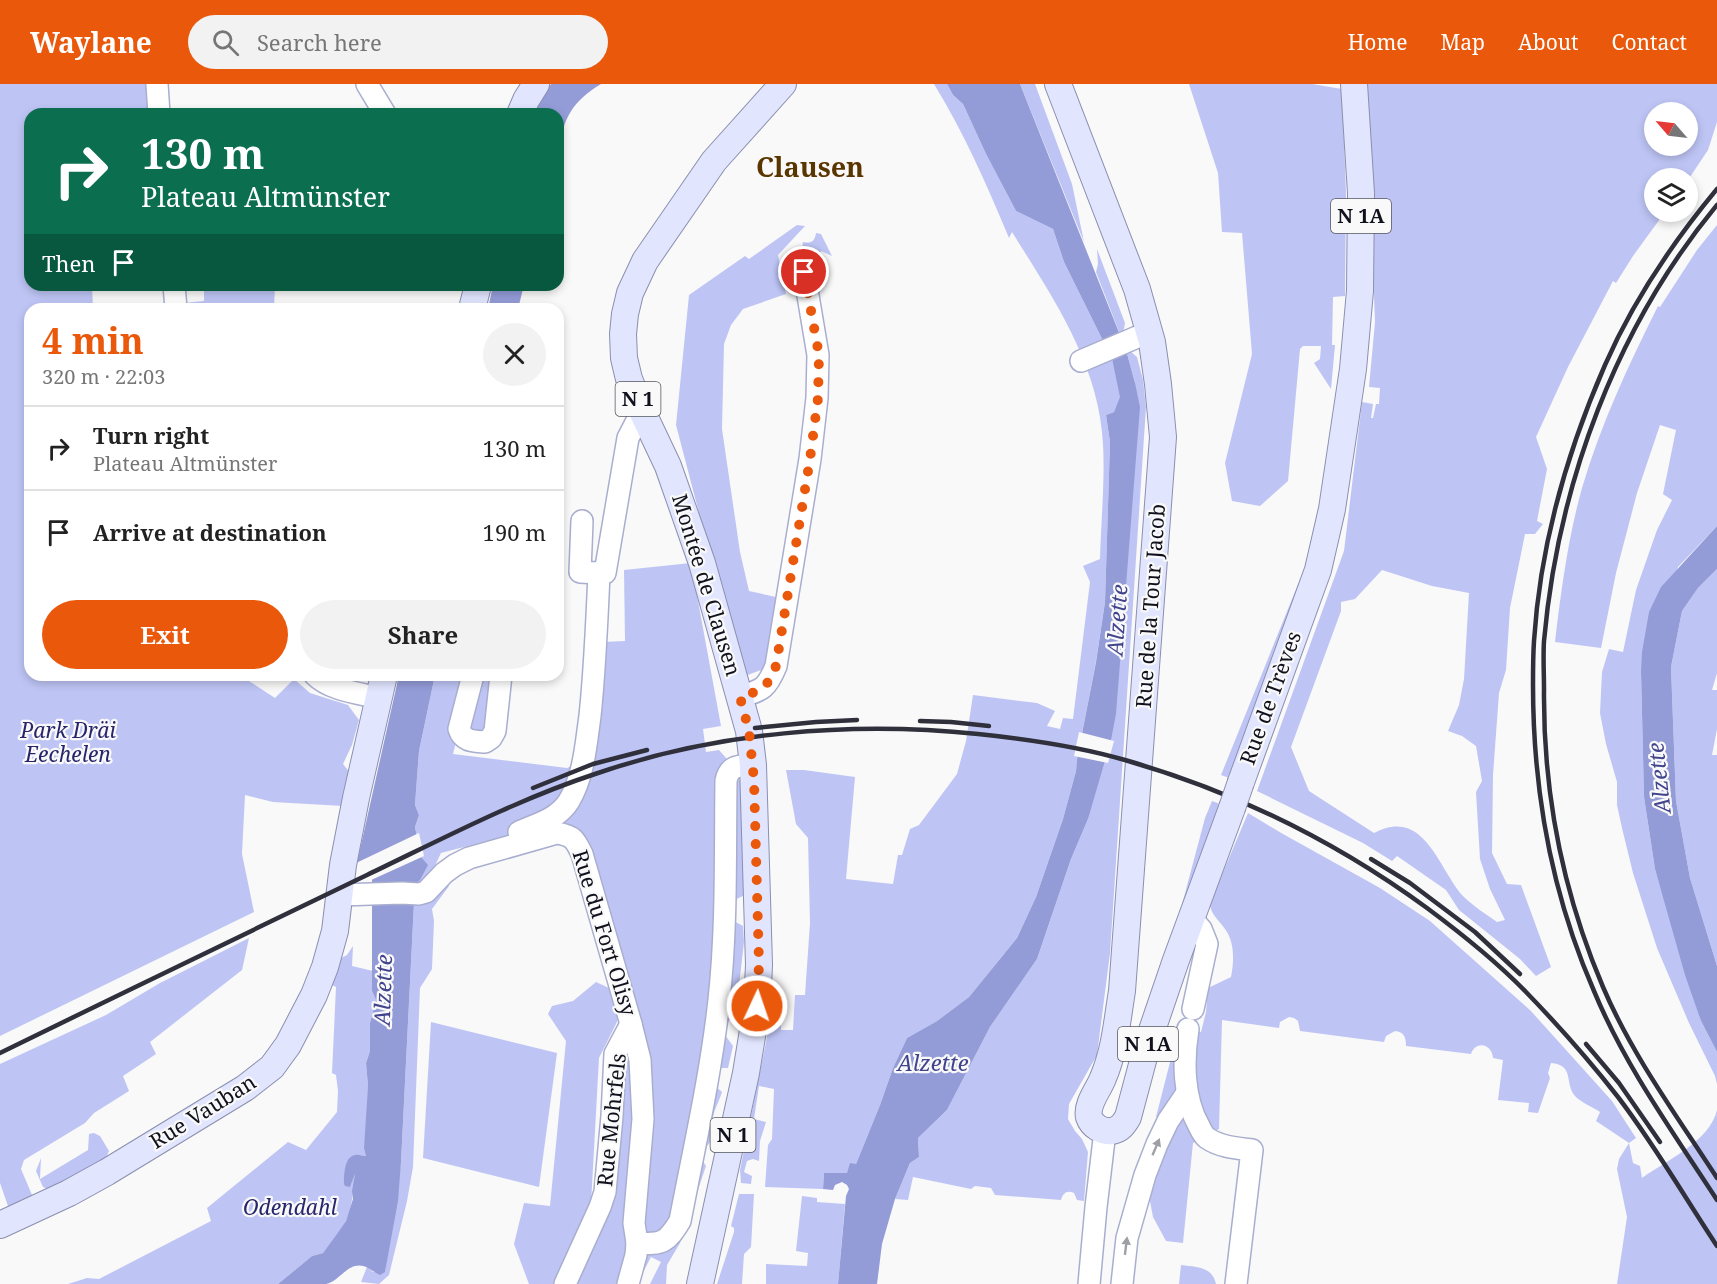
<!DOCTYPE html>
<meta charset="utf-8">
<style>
body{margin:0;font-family:"Noto Serif",serif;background:#f2f2f2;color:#222;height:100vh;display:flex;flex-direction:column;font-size:22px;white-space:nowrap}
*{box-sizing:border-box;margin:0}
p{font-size:20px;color:#767676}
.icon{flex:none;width:33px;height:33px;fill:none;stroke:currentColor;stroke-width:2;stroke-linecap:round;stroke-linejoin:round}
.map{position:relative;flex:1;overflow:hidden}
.panel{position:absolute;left:24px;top:219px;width:540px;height:378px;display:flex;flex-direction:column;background:#fff;border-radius:18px;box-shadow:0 3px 9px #0003}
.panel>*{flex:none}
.banner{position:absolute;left:24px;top:24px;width:540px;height:183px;border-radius:18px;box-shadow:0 3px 9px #0003;background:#0b6e4f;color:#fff;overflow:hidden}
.needle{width:39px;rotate:298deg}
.tools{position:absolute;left:1644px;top:18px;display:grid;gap:12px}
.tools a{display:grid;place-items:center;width:54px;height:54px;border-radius:50%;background:#fff;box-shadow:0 3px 9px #0003;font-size:30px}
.pin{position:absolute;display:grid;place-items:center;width:51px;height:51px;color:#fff;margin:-26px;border:3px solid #fff;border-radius:50%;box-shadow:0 2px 6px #0007}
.me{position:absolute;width:66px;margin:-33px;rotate:3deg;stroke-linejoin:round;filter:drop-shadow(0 0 4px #0008)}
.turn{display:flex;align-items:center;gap:21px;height:126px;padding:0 18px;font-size:27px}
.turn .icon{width:78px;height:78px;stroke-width:2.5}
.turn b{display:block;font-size:42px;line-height:51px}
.then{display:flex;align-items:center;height:57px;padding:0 18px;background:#0003;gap:12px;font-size:22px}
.round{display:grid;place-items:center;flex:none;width:63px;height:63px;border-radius:32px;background:#f2f2f2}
.head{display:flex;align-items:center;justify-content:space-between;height:102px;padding:0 18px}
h1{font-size:36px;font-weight:700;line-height:45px;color:#ea580c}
.primary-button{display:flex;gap:12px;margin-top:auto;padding:12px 18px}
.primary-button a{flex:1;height:69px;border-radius:36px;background:#ea580c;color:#fff;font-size:24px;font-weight:700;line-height:69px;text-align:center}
.primary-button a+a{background:#f2f2f2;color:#222}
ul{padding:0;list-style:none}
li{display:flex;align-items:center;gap:18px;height:84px;padding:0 18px;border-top:2px solid #e0e0e0}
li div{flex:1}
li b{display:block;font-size:22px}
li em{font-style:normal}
header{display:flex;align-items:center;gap:36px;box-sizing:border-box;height:84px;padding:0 30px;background:#ea580c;color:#fff}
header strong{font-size:28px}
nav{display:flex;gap:33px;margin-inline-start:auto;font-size:21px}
.search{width:420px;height:54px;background:#f2f2f2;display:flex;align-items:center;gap:15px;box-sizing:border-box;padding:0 21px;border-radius:33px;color:#767676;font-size:22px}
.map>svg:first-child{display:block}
.green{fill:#bec5f5;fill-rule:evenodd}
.water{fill:#949cd8}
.pier{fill:#f9f9f9}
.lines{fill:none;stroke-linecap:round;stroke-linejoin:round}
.minor-casing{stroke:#a9aecf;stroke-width:24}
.major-casing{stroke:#8b8faf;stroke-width:28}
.minor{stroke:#fff;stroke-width:21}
.major{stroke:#e1e5fe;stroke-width:26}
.rail{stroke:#2f303b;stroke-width:4.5}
.major-bridge-casing{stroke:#8b8faf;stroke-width:28;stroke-linecap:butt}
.major-bridge{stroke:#e1e5fe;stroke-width:26}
.oneway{fill:#9fa0a5}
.route{stroke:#ea580c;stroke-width:10;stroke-dasharray:0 18}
.labels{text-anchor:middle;stroke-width:4.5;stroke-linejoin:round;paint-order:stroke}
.shield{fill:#f9f9f9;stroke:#56575f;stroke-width:1.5}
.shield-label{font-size:20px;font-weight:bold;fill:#10111d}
.street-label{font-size:21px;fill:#10111d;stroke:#f9f9f9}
.park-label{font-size:21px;font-style:italic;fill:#27256b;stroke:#f9f9f9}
.water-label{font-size:22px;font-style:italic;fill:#41448d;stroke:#f9f9f9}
.district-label{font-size:27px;font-weight:bold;fill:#593500;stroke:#f9f9f9}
</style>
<header>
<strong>Waylane</strong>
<div class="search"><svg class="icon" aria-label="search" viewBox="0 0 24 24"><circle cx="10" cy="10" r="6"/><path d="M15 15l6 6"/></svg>Search here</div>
<nav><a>Home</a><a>Map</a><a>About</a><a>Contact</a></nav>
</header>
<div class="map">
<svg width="1717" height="1200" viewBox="0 0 1717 1200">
<rect width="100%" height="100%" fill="#f9f9f9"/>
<!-- green -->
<g class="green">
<polygon points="0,0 146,0 150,30 30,30 30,201 92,201 93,225 30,225 30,591 240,591 275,614 294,595 310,609 348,621 359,636 352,661 343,680 351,690 343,722 273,718 245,711 242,770 254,828 0,952"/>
<path d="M934 0H947L953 11 963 20 986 70 1016 127 1053 145 1064 178 1112 275 1121 313 1114 328 1106 331 1110 358 1105 518 1096 577 1077 675 1076 687 1063 735 1036 813 1017 854 969 913 937 937 907 954 893 984 880 1021 856 1080 847 1089H824L823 1105 765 1103 768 1061 772 1055 774 1005 759 1002 754 1035 766 1038 760 1057 759 1077 753 1075 747 1077 744 1088 752 1092 751 1100 741 1099 740 1086 767 953 771 907 775 903H781V946H793L795 911H805L810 839 808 754 796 740 786 686H804L855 693 846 795 893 800 898 771H902L910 745 919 741 957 690 966 657 973 611 1037 619 1055 627 1047 642 1060 645 1063 634 1073 635 1090 498 1083 482 1100 475C1101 437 1105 397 1103 360 1099 280 1053 214 1012 148L1009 154C987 101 964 49 934 0Z"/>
<polygon points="1020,0 1035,0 1072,100 1084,158"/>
<polygon points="1189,0 1312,0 1342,5 1346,108 1345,212 1333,213 1332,261 1335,261 1331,305 1314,279 1320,275 1321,262 1303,262 1300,265 1288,397 1260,422 1232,417 1225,379 1252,270 1242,149 1222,148 1218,89"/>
<path d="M1366 0H1717V38L1708 66 1688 96V94H1654V128H1665L1633 172 1616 199 1613 197 1568 283 1536 353 1547 385 1537 437 1543 440 1535 450H1525L1510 524 1506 586 1499 609 1493 691 1492 769 1507 800 1521 801 1551 883 1536 892 1520 875 1459 826 1446 806 1397 772 1392 777 1363 759 1257 707 1344 467 1362 318 1373 320 1371 334H1373L1376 320H1379L1380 304 1369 303 1375 238ZM1654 28H1688V62H1654ZM1382 486 1432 502 1469 509 1464 595 1459 621 1448 647 1462 652 1476 662 1482 697 1476 708 1480 775 1490 805 1505 836 1497 838C1486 830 1473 822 1464 813 1438 785 1425 722 1374 749L1309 707 1291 663 1341 527V518L1355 515Z"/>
<polygon points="797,141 805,142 778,171 786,210 743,225 731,241 724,260 722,345 740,468 749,507 776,513 764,585 742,593 676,341 689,211 745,172 749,175"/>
<path d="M1717 141V442L1678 483 1641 588 1644 713 1655 785 1701 937 1717 968V1000L1715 992 1689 939 1657 864 1633 789 1622 744 1617 721V698L1606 660 1600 629 1602 588 1609 565 1623 568 1636 506 1657 446 1672 416 1663 410 1676 346 1660 341 1637 409 1616 489 1601 564 1555 558C1561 507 1568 454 1582 404 1601 340 1628 282 1658 222L1660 223 1697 166Z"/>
<path d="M816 149 821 150 832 172 821 167 818 173 808 175 801 173 803 158C811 160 815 157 816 149Z"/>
<path d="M1097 165 1125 239 1124 245 1122 248 1130 267 1137 273 1143 296 1146 323 1110 869 1097 971 1069 1020 1068 1035 1075 1047 1082 1055 1088 1068 1084 1117 1077 1116 1074 1109C1067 1106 1063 1109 1061 1116L995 1111 991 1104 975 1102 971 1105 913 1093 908 1116 895 1115 910 1079 919 1073 918 1054 947 1026 990 943 1037 875 1071 775 1088 735 1135 299 1126 266 1096 188 1098 180Z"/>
<polygon points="204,201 275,201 274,225 184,225 184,219 204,217"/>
<polygon points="1309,473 1232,695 1221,691"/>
<path d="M691 479 721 642 703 645 706 668 719 666 734 683 735 699 739 696 743 698V812L732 817V836L743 842 744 858 736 928 728 938 725 951 733 962 728 984H717L714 1001 722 1008C719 1018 713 1027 713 1036 713 1042 715 1045 714 1051 710 1063 696 1067 706 1082L680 1159 667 1181 666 1200H650L661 1178 651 1173 637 1200H565L600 1123 612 1032 631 940 576 757 514 750 441 769 432 788 426 797 411 804 421 773 415 743 419 731 415 721 419 667 435 591H501L491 654 459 646 453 670 567 684 582 678 602 558 625 557 624 486Z"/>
<polygon points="1717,485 1717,589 1712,606 1717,606 1717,645 1712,671 1717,671 1717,882 1690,794 1676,717 1671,583 1682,527 1698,504"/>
<polygon points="1212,717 1223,721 1175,847 1205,734"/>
<path d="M1248 729 1283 750 1380 804 1430 837 1530 926 1612 1017 1636 1054 1629 1059 1633 1079 1640 1082 1642 1094C1667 1076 1710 1057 1717 1026V1200H1617L1627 1133 1617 1085 1619 1075 1629 1059 1596 1037 1600 1028C1594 1024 1579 1017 1575 1012 1564 999 1575 981 1551 979L1548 989 1550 994 1538 1029 1528 1028 1529 1019 1498 1016 1503 976 1493 974C1492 960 1476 956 1471 970L1406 962C1406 953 1404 948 1395 947L1386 952 1384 958 1300 947 1298 937 1294 934 1289 933 1280 938 1279 944 1222 936 1219 1045 1193 1059 1183 1159 1166 1157 1153 1133 1145 1091 1168 1036 1156 1033 1179 943 1201 948 1206 928 1208 904 1231 893C1234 877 1235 859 1225 845 1219 836 1210 830 1210 819Z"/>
<polygon points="447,796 449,802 432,825 434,837 432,885 420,904 413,1083 407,1117 389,1191 379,1200 361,1198 367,1183 373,1188 385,1188 401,1078 414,819 420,821"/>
<polygon points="249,854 242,886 150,958 156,970 123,992 129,1007 94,1029 85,1039 24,1076 21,1085 32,1111 32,1113 9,1125 0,1099 0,980 106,931 160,899"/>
<path d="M353 862 352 882 373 887 372 907 376 916 370 939V967L366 979 368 1002 367 1072 354 1071 350 1103 355 1089C353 1105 353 1122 346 1137 340 1148 331 1159 323 1169L312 1172 278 1200H68L87 1194 99 1195 211 1137 207 1124 288 1058 306 1066 337 1028 338 1007 336 991 332 989 336 903 330 900 339 875 347 871Z"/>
<polygon points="596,898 611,905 619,934 599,974 591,1120 554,1200 529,1200 514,1160 524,1119 550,1122 566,957 548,930 552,922 573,917"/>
<polygon points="431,938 557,969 539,1103 423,1074"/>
<polygon points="94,1049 100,1052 109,1067 106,1074 50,1106 43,1103 36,1087 41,1074 40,1095 88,1066 89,1050"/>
<polygon points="739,1110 754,1110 751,1163 744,1170 742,1200 717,1200 734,1148 734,1144 731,1142"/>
<polygon points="802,1112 817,1114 817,1118 845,1120 838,1200 766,1200 766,1180 807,1182 808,1169 796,1167"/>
<path d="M1181 1181C1196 1183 1212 1182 1216 1200H1179Z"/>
</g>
<!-- water -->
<g class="water">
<path d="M551 0H601C572 18 566 31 558 63V30H535L538 18Z"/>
<polygon points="947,0 1020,0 1126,266 1135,299 1140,323 1116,630 1111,656 1088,735 1071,775 1037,875 990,943 947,1026 918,1054 919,1073 910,1079 895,1115 882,1160 877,1200 838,1200 846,1112 849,1105 847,1101 842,1098 835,1101 833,1106 823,1105 824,1089 847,1089 850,1079 856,1080 880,1021 893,984 907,954 937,937 969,913 1017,854 1036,813 1063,735 1076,687 1077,675 1096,578 1105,518 1110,358 1106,331 1114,328 1120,313 1112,275 1064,178 1053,145 1016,127 986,70 963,20 953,11"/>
<polygon points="493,201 524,201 518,225 488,225"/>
<polygon points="1717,442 1717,485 1698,504 1682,527 1671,583 1676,717 1690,794 1717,882 1717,968 1701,937 1685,891 1655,785 1644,713 1641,588 1642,568 1649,528 1661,503"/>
<path d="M399 591H435L419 667 415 721 419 731 415 743 421 773 428 781 420 796 411 804 414 819 401 1078 398 1117 385 1188 380 1191C375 1189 372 1186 368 1184 349 1174 340 1198 326 1200 311 1200 293 1200 278 1200L312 1172 323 1169 337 1150 346 1137 353 1115 352 1107 355 1090 350 1103 345 1102 344 1100C344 1091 344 1073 355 1071 359 1070 363 1072 366 1072L364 1064 368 1002 366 979 370 967V939L376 916 372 907V786L357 779Z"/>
</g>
<!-- pier -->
<g class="pier">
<polygon points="1079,648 1114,657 1108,679 1074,672"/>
<polygon points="419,749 424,772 369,797 369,787 354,780"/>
</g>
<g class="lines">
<!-- minor casing -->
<g class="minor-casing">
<g id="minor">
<polyline points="157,0 159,30"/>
<polyline points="367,0 385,30"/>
<polyline points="174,201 176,225"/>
<polyline points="1081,277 1149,248"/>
<polyline points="582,437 580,488 599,489"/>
<path d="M315 591C330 606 358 609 379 614"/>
<path d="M473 591 459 645C463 658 474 657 485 658L491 654 495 647 501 591"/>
<path d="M740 613C763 606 767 604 776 582L810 375 817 314 818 271 804 188"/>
<path d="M519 748C537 740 558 735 569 717 584 692 586 660 590 632 595 585 597 537 599 489H605L628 354 642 327"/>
<path d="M340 811 402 809 419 810 426 808 444 789 455 781 469 774 557 749C573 752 575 755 582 770L631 940 640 976 643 1035 634 1139 637 1159 636 1171 628 1200"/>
<polyline points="1191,834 1201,845 1207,860 1193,925"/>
<path d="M1188 945C1183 976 1183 1014 1199 1042 1201 1046 1203 1051 1207 1054 1220 1063 1236 1064 1252 1066L1236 1200"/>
<path d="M637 1159C663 1161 667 1158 680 1137 694 1064 711 990 719 916 727 843 725 770 726 697 729 681 739 682 753 681"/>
<polyline points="565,1200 600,1123 605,1108 612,1032 615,970 631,940"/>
<polyline points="1089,1200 1096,1123 1105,1047"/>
<polyline points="1122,1200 1127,1154 1145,1091 1157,1060 1168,1037 1187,1009"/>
</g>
</g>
<!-- major casing -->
<g class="major-casing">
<g id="major">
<path d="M1058 0 1137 205 1152 258 1158 300 1163 353 1122 907C1117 937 1115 966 1103 994 1099 1005 1086 1020 1089 1033 1092 1042 1102 1048 1111 1047 1120 1046 1124 1040 1128 1033L1148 958 1176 876 1232 724"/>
<polyline points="520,30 526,16 536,0"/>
<polyline points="472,225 478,201"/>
<polyline points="1241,698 1318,486 1332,425 1353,285 1360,207 1361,109 1354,0"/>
<polyline points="0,1141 69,1109 107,1088 245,1004 272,983 288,961 314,911 325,883 335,847 343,781 356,714 384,591"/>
<polyline points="700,1200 746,989 757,922 759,881 753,681 749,647 702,479 668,382 642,327 629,295 624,274 623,250 625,230 630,209 645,177 714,77 783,0"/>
</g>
</g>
<!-- minor -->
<use href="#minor" class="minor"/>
<!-- major -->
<use href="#major" class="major"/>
<!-- rail -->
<g class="rail">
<path d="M1717 105C1673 158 1633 217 1605 281 1567 368 1540 462 1534 557 1533 572 1533 587 1533 601 1533 706 1552 811 1594 907 1625 982 1673 1048 1717 1116"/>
<path d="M1717 121C1616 243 1558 400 1544 557 1543 573 1544 589 1544 605 1543 707 1563 809 1603 903 1632 971 1677 1032 1717 1094"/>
<polyline points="920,637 951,638 989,642"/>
<polyline points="755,644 816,638 857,636"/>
<polyline points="533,704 593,680 647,666"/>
<polyline points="1371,775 1410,799 1475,848 1520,890"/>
<polyline points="1586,960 1619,999 1660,1058"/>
<path d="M0 969C122 909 245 850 367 791 442 755 516 716 595 690 717 648 850 637 978 650 1027 655 1077 662 1125 676 1233 707 1337 758 1427 824 1462 850 1496 877 1526 908 1558 941 1589 976 1618 1013 1654 1060 1684 1112 1717 1162"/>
</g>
<!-- major-bridge casing -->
<g class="major-bridge-casing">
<polyline id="major-bridge" points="1232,724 1241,698"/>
</g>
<!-- major-bridge -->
<use href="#major-bridge" class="major-bridge"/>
</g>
<!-- one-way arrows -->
<defs><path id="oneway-solid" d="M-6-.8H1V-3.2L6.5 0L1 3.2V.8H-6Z" transform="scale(1.5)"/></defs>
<g class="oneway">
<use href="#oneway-solid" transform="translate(1156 1063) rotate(-67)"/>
<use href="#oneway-solid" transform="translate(1126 1162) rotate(-83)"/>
</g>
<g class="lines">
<!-- route -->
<path class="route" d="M757 922 759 880 754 696 749 647 740 613C763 606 767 604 776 582L810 375 818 314 819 271 804 188"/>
</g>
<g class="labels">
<!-- shield labels -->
<g class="shield">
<rect x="1331" y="115" width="60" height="34" rx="4.5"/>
<rect x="615.5" y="298" width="45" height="34" rx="4.5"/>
<rect x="1118" y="943" width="60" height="34" rx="4.5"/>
<rect x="710.5" y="1034" width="45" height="34" rx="4.5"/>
</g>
<g class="shield-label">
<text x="1361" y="139">N 1A</text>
<text x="638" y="322">N 1</text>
<text x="1148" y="967">N 1A</text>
<text x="733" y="1058">N 1</text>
</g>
<!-- street labels -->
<g class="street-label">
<text transform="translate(706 501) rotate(73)" y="7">Montée de Clausen</text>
<text transform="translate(1151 522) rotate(-86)" y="7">Rue de la Tour Jacob</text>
<text transform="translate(1271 614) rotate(-70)" y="7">Rue de Trèves</text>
<text transform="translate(604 849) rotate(73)" y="7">Rue du Fort Olisy</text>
<text transform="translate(203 1028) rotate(-32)" y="7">Rue Vauban</text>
<text transform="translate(612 1036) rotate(-84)" y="7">Rue Mohrfels</text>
</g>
<!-- park labels -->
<g class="park-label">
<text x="68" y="654">Park Dräi<tspan x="68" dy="24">Eechelen</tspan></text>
<text x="290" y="1131">Odendahl</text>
</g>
<!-- water labels -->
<g class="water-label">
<text transform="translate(1117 536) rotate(-86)" y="8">Alzette</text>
<text transform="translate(1659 694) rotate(-96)" y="8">Alzette</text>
<text transform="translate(383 906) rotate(-88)" y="8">Alzette</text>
<text x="933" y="987">Alzette</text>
</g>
<!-- district labels -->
<g class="district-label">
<text x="810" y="93">Clausen</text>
</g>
</g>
</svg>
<div class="tools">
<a><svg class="needle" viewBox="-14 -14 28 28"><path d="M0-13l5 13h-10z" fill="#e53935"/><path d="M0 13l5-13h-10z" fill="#767676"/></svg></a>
<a><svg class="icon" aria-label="layers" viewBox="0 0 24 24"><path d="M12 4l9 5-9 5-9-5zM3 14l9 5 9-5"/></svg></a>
</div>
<div class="pin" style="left:804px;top:188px;background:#d93025"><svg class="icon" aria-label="arrive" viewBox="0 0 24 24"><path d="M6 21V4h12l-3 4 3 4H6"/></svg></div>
<svg class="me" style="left:757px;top:922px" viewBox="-20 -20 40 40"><circle r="17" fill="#ea580c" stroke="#fff" stroke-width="3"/><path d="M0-11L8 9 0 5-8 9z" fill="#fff"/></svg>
<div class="banner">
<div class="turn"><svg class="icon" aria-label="right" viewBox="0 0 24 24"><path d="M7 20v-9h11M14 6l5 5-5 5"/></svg><div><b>130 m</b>Plateau Altmünster</div></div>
<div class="then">Then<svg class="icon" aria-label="arrive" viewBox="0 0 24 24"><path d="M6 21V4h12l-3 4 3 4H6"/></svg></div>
</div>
<section class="panel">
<div class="head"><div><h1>4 min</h1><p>320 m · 22:03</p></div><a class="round"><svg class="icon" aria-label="close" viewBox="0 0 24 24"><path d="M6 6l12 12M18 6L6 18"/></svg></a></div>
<ul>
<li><svg class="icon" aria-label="right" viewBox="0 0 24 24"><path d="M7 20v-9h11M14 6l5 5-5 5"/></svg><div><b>Turn right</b><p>Plateau Altmünster</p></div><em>130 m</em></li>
<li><svg class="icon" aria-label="arrive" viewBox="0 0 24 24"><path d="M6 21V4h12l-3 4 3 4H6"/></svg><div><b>Arrive at destination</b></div><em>190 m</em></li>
</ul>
<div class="primary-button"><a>Exit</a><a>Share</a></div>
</section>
</div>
